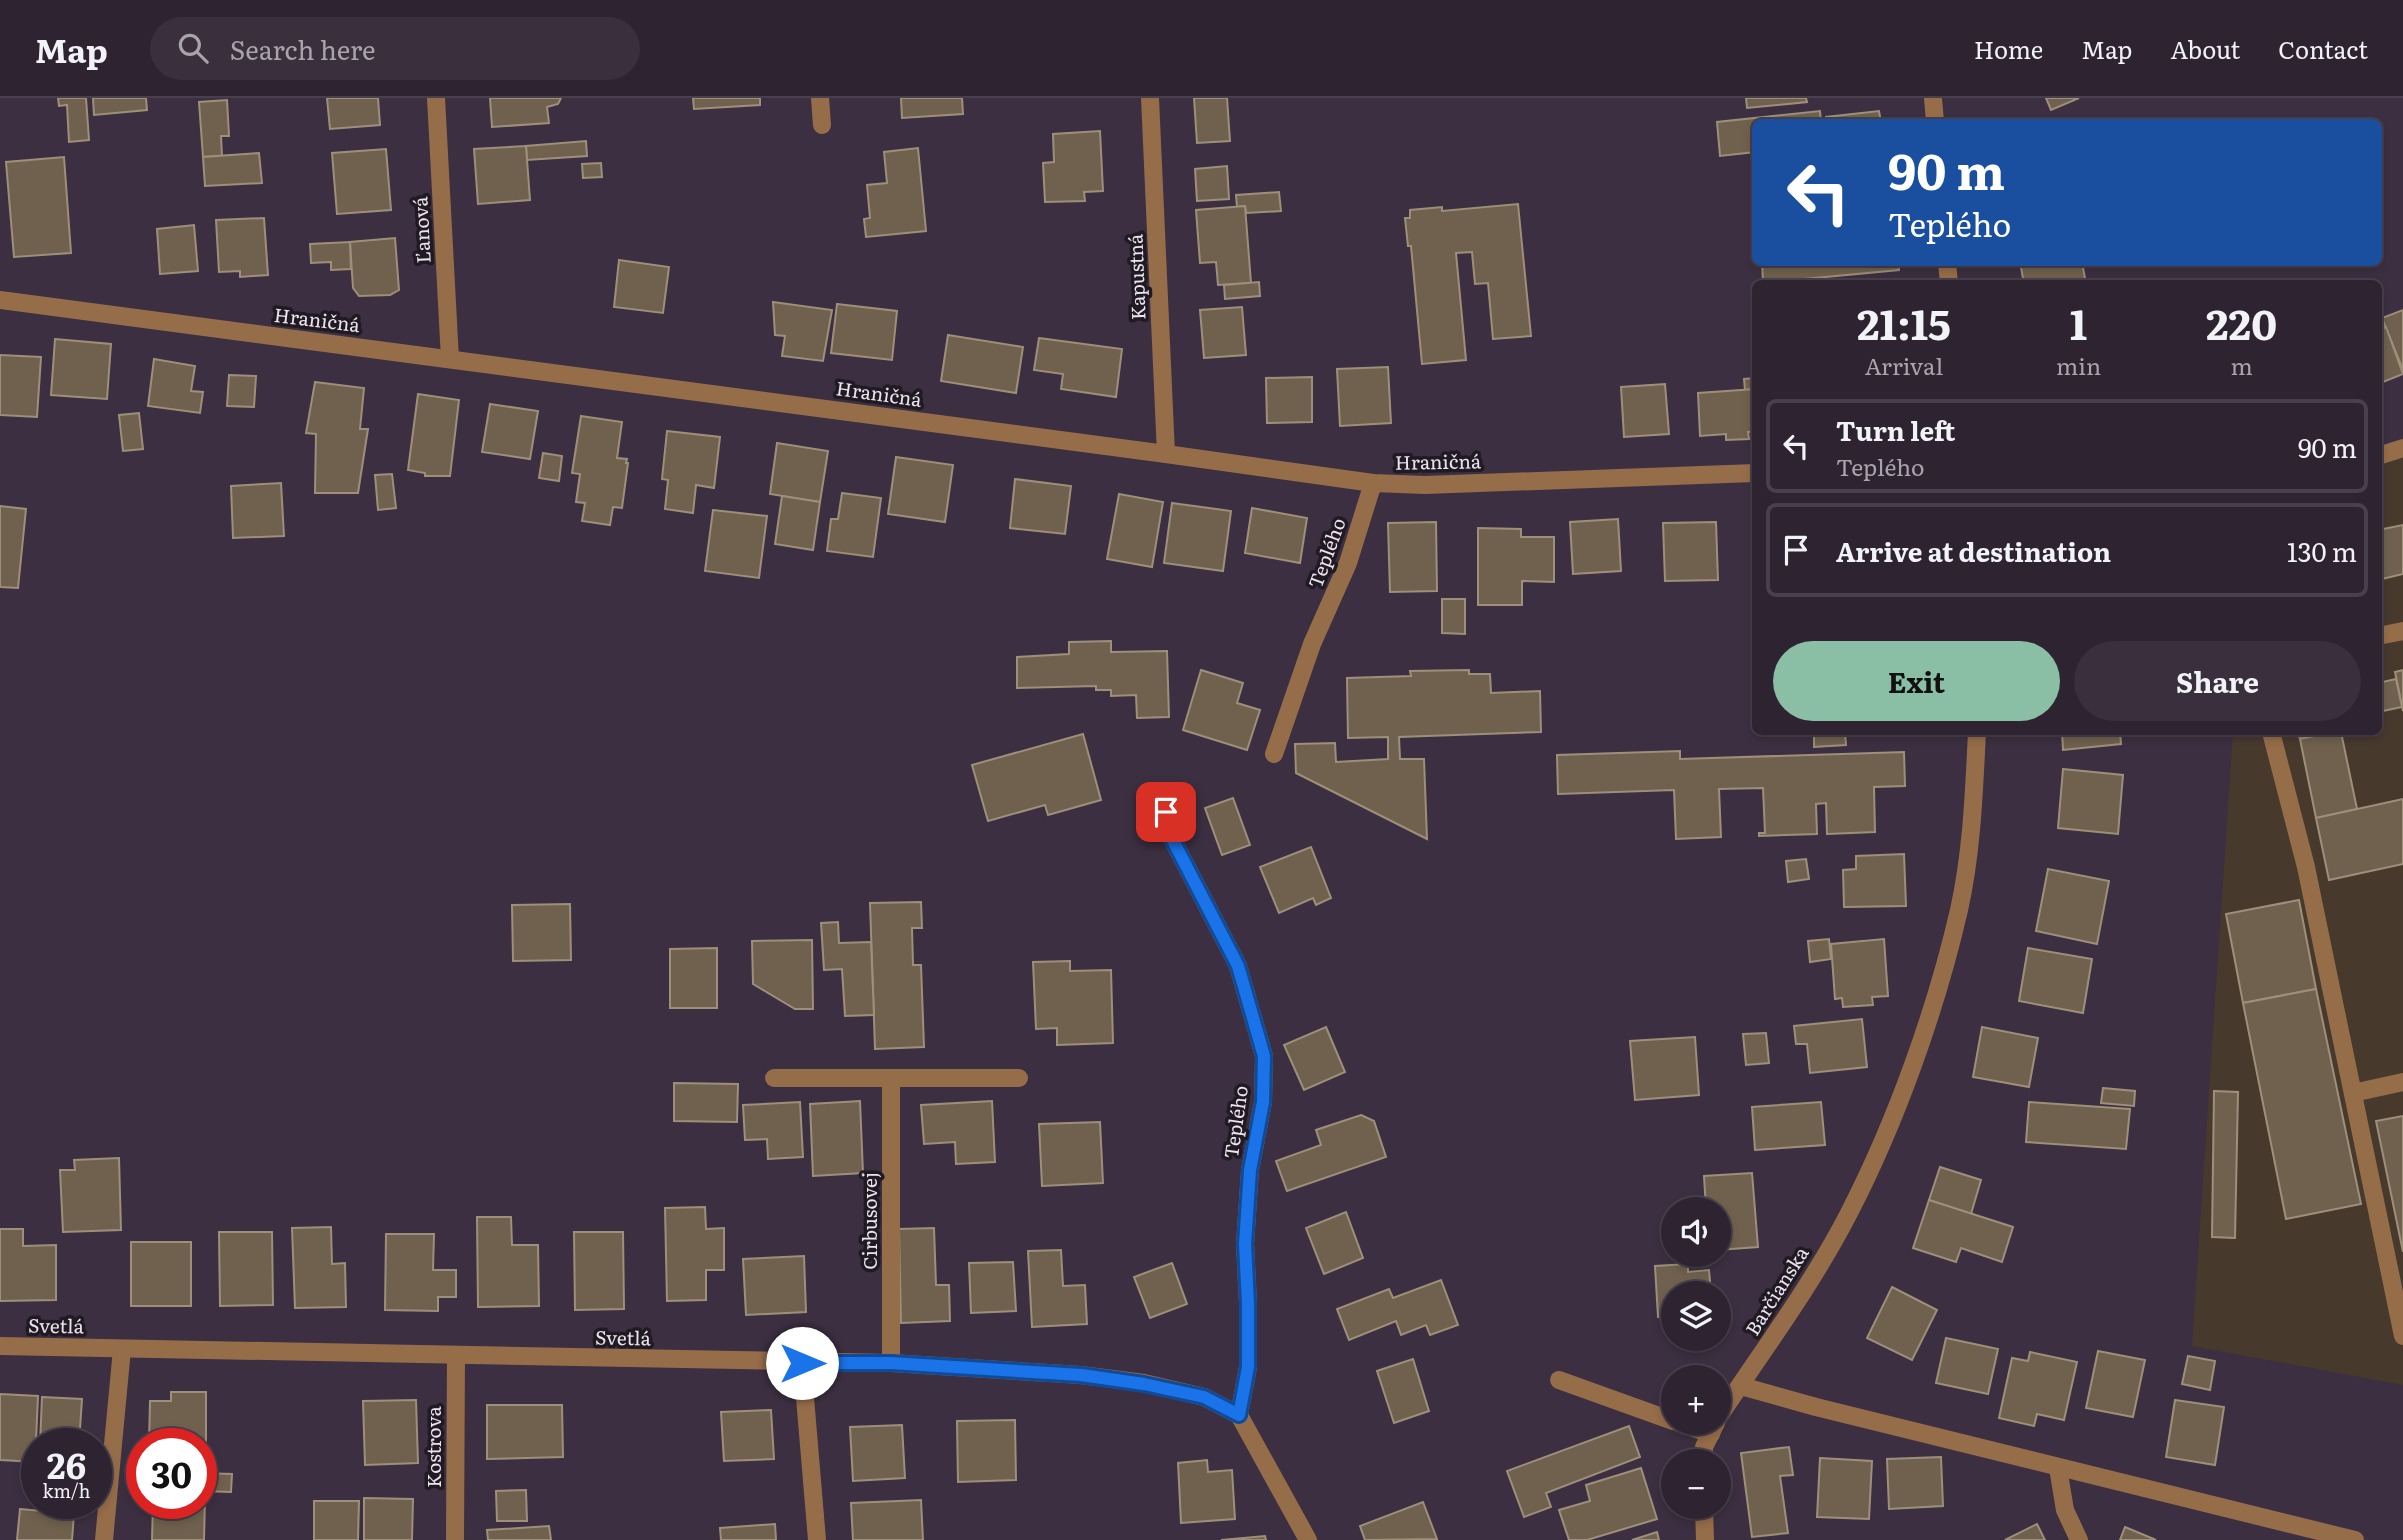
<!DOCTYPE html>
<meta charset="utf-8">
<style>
body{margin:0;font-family:Literata,serif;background:#392f3d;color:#f1f3f6;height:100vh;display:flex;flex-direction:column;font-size:26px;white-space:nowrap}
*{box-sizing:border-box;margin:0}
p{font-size:23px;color:#a7a4ab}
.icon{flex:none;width:38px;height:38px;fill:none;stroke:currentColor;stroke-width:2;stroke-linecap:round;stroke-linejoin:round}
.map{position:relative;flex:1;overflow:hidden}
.details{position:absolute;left:1752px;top:182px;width:630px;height:455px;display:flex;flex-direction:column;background:#2d2331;border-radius:10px;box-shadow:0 4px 10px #0003,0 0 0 2px #48404d}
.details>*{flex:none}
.banner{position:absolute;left:1752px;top:21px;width:630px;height:147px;border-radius:10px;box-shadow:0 4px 10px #0003,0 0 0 2px #48404d;background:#1a4fa0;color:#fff;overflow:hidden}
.tools{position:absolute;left:1661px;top:1099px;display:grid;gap:14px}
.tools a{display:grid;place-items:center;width:70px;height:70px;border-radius:50%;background:#2d2331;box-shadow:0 4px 10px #0003,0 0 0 2px #48404d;font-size:35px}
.speed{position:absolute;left:21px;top:1330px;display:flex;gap:14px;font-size:35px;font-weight:700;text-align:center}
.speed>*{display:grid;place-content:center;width:91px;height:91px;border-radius:50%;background:#2d2331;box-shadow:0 4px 10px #0003,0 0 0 2px #48404d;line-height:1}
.speed small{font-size:18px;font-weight:400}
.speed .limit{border:10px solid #d22;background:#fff;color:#111}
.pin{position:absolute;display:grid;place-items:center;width:60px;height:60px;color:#fff;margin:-30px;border-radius:14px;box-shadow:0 4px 10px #0006}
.me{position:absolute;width:77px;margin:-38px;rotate:90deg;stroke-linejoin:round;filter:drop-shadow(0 0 5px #0008)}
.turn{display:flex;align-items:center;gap:24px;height:147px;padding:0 21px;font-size:32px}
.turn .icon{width:91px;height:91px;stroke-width:2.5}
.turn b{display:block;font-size:49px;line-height:60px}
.eta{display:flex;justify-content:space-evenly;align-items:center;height:119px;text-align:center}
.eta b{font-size:42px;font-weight:700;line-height:49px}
.button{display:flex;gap:14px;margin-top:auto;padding:14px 21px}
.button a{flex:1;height:80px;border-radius:42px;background:#8abfa5;color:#111;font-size:28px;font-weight:700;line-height:80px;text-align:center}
.button a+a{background:#392f3d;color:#f1f3f6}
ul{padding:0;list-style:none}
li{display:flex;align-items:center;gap:21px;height:94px;margin:0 14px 10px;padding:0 7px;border:4px solid #48404d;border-radius:10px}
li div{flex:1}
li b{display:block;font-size:26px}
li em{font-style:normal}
header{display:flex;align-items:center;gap:42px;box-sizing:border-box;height:98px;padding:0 35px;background:#2d2331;border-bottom:2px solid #48404d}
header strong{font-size:33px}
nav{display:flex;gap:38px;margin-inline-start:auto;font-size:24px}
.search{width:490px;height:63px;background:#392f3d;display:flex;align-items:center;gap:18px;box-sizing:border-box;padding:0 24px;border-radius:38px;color:#a7a4ab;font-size:26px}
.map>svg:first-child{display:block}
.industrial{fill:#48392d}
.building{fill:#6f614d;stroke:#9d8f79;stroke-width:2}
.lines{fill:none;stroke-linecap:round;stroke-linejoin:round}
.minor{stroke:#966d49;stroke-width:18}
.route-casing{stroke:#114b97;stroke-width:18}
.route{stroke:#1a73e8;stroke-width:12}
.labels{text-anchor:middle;stroke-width:7;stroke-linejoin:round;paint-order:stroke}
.street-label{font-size:19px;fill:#ebe3ef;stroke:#201a22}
</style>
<header>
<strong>Map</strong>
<div class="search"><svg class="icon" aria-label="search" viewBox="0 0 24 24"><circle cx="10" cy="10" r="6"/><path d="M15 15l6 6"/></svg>Search here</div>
<nav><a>Home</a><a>Map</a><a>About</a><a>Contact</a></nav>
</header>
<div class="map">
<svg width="2403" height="1442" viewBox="0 0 2403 1442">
<rect width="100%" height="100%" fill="#3c2f41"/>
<!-- industrial -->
<polygon class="industrial" points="2403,350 2403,1287 2192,1248 2233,634 2378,634 2378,358"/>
<!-- building -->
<g class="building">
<polygon points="58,0 86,0 89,42 69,44 67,7 59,8"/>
<polygon points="93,0 146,0 147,12 94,17"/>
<polygon points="327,0 378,0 380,27 330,31"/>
<polygon points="490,0 561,0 558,6 547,9 549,25 492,29"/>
<polygon points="693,0 760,0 760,7 694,11"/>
<polygon points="901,0 962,0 963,16 902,20"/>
<polygon points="1194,0 1227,0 1230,43 1197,45"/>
<polygon points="1746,0 1806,0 1807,4 1747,10"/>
<polygon points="2046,0 2079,0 2051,12"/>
<polygon points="227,2 229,38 221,38 222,58 203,59 199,4"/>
<polygon points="1820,13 1821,24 1755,24 1755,54 1720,58 1717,24"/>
<polygon points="1879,13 1881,24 1826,24 1826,19"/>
<polygon points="1100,33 1103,93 1084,94 1085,103 1045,104 1043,65 1054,64 1053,36"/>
<polygon points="586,43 587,58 527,62 526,48"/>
<polygon points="526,48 530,102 478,106 474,51"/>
<polygon points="918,50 926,133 866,139 864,121 870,120 867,87 887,85 884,54"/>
<polygon points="386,51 391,112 337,116 332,55"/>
<polygon points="259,55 262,85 205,88 203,59"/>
<polygon points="64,59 71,155 14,159 6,64"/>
<polygon points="601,65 602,79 583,80 582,66"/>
<polygon points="1227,68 1229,101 1197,103 1195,71"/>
<polygon points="1279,94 1281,113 1246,115 1245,108 1237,109 1236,97"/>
<polygon points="1518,106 1531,238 1493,241 1488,185 1475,186 1472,154 1456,155 1466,262 1422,266 1411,148 1408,148 1405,120 1410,120 1410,112 1442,109 1442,113"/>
<polygon points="1245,108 1251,185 1218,187 1216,164 1200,165 1196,112"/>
<polygon points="264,120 268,177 240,179 240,173 219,174 216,122"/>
<polygon points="194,127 198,173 160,176 157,131"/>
<polygon points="395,140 399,192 390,197 359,198 353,190 350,144"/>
<polygon points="350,144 351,171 331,172 331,164 311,165 310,146"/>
<polygon points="619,162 669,169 663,215 614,209"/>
<polygon points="1762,164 1898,164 1899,172 1763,185"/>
<polygon points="2020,164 2082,164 2086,186 2024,186"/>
<polygon points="1259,184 1260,198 1225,201 1224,187"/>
<polygon points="773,204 832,212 823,263 782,258 785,238 775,237"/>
<polygon points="837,206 897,213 892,262 831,255"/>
<polygon points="1242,209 1246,257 1204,260 1200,212"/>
<polygon points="2403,212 2403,272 2382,220"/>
<polygon points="2386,229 2403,276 2378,286 2378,232"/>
<polygon points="948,237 1023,249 1016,295 941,283"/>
<polygon points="1039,240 1122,251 1116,299 1061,291 1063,276 1034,272"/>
<polygon points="55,241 111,246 107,301 51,297"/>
<polygon points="0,257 41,259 37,319 0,317"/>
<polygon points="154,261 195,268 191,293 203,294 200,315 148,308"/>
<polygon points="1388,269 1391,325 1340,328 1337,271"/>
<polygon points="229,277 256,278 254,309 227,308"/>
<polygon points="1312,279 1312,324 1267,325 1266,280"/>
<polygon points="1755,280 1755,291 1745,292 1744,281"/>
<polygon points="315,284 364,290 360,331 368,331 358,395 315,395 316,336 306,335"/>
<polygon points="1665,286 1669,336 1624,339 1621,289"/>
<polygon points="1755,291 1755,334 1748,334 1749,341 1726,342 1726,336 1700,338 1698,295"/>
<polygon points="418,296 459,302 450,378 425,378 425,375 408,372"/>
<polygon points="490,306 538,313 530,361 482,354"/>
<polygon points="139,315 143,351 123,353 119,317"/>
<polygon points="581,318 622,324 617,360 627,361 626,365 628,365 622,410 613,409 610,427 582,423 585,405 576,404 580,376 572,375"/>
<polygon points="667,333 720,339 714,390 696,387 693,415 665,411 668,382 662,381"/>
<polygon points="777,345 828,353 820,404 770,396"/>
<polygon points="543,355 562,358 559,383 539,380"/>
<polygon points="896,359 953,367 945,424 888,416"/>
<polygon points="392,376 396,410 378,412 375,377"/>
<polygon points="1015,381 1071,388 1065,436 1010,430"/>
<polygon points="281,385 284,438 233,440 231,388"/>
<polygon points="842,395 881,400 873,459 827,453 831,421 838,421"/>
<polygon points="1119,396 1163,404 1152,469 1107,461"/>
<polygon points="782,398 820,404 813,452 775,446"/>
<polygon points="1172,405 1231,413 1223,473 1164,465"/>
<polygon points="0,408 26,411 18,490 0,489"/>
<polygon points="1252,410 1307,420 1300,465 1245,455"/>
<polygon points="713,412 767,418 759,480 705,473"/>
<polygon points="1618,421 1621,473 1573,476 1570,424"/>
<polygon points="1436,424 1437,493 1390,494 1388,425"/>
<polygon points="1716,424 1718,482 1665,483 1663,425"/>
<polygon points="2403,427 2403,476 2378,482 2378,432"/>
<polygon points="1478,430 1521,431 1521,439 1554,439 1554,484 1522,483 1522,507 1478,507"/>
<polygon points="1442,501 1465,501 1465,536 1442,535"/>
<polygon points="1111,543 1111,554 1167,553 1169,619 1137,620 1136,597 1111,598 1111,592 1096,592 1096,588 1017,590 1017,559 1069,556 1069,544"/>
<polygon points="1201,572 1243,585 1237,605 1260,612 1247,652 1183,632"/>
<polygon points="1469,572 1469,576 1490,576 1491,595 1540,593 1541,634 1399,639 1400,661 1424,661 1427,741 1296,675 1295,646 1335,645 1336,664 1388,661 1388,639 1348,640 1347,580 1411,578 1410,573"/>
<polygon points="2403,572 2403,613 2395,574"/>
<polygon points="2396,581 2402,609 2378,614 2378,585"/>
<polygon points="1814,634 1845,634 1846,647 1814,649"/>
<polygon points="2062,634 2127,634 2120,634 2121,646 2063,652"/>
<polygon points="2298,634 2333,634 2300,641"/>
<polygon points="2333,634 2341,634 2357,711 2316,720 2300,641"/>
<polygon points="1083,636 1101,702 1048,717 1045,707 988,723 972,667"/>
<polygon points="1680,653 1680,661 1904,654 1905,688 1874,689 1875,734 1827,736 1826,705 1816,706 1817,736 1759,738 1759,735 1765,735 1763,690 1719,691 1721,739 1676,741 1674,692 1558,696 1557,657"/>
<polygon points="2063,671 2123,677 2118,736 2058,730"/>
<polygon points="1233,700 1250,747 1222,757 1205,710"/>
<polygon points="2403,701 2403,766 2329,782 2316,720"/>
<polygon points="1311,749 1331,800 1316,807 1313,800 1279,815 1260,769"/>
<polygon points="1904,756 1906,808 1844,809 1843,772 1856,771 1856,758"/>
<polygon points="1806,761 1809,781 1788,784 1786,763"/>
<polygon points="2048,771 2109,783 2097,846 2036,833"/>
<polygon points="2299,802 2316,891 2243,905 2226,816"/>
<polygon points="921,804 922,830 912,830 913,867 921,867 924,949 875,951 870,805"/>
<polygon points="570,806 571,862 513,863 512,807"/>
<polygon points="838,824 839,845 871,844 874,917 845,918 842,871 824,872 821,825"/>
<polygon points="1829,841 1831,861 1810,864 1808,843"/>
<polygon points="1884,841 1888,898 1872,899 1873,907 1843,909 1842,900 1835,901 1831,846"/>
<polygon points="812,842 813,911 795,911 753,886 752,843"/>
<polygon points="717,850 717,910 670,910 670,851"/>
<polygon points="2028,850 2092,861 2083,915 2019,903"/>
<polygon points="1070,863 1070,873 1111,872 1113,945 1057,947 1057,930 1036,931 1033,864"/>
<polygon points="2316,891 2361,1106 2286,1121 2243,905"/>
<polygon points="1862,921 1867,969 1810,975 1807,946 1796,946 1794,928"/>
<polygon points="1326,929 1345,974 1304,992 1284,947"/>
<polygon points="1982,929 2038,940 2029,989 1973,979"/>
<polygon points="1766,935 1769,965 1746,967 1743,936"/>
<polygon points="1695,939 1699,997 1635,1002 1630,943"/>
<polygon points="674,985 738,986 737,1024 674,1023"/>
<polygon points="2103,990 2135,993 2134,1008 2101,1005"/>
<polygon points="2214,993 2238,994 2235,1140 2212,1139"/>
<polygon points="860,1003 863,1075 813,1078 810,1006"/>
<polygon points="992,1003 995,1064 956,1066 955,1044 924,1046 921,1007"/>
<polygon points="800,1004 803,1059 768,1061 767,1041 745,1042 743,1007"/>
<polygon points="1821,1004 1825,1047 1755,1052 1752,1009"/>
<polygon points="2029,1004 2130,1011 2126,1051 2026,1044"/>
<polygon points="1361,1017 1374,1023 1386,1059 1287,1093 1276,1063 1321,1047 1316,1032"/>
<polygon points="2403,1018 2403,1154 2376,1023"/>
<polygon points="1100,1024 1103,1085 1042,1088 1039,1026"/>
<polygon points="119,1060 121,1132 63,1134 60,1072 75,1072 74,1062"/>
<polygon points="1940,1069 1981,1082 1971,1116 1929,1102"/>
<polygon points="1752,1075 1758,1149 1718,1152 1718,1111 1706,1111 1704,1078"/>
<polygon points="1929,1102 2013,1129 2002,1164 1961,1150 1956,1164 1913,1150"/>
<polygon points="705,1109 706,1131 724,1130 724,1172 706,1172 706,1202 667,1203 665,1110"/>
<polygon points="1346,1114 1363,1160 1324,1176 1306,1130"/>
<polygon points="477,1119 511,1119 512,1147 538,1147 539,1208 478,1209"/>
<polygon points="331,1129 332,1166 345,1165 346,1209 295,1210 292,1130"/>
<polygon points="934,1130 936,1187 949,1187 950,1223 901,1225 899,1131"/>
<polygon points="0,1131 23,1131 23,1148 56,1147 56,1202 0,1203"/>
<polygon points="219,1134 272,1134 273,1207 220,1208"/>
<polygon points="574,1134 623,1134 624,1211 575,1212"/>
<polygon points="386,1136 434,1136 433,1172 456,1172 456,1199 438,1199 438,1213 385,1212"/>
<rect x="131" y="1144" width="60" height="64"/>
<polygon points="1061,1152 1063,1188 1085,1187 1087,1226 1032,1229 1028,1153"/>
<polygon points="804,1158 806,1214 746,1217 743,1161"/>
<polygon points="1013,1164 1016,1213 971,1215 969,1165"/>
<polygon points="1172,1165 1187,1206 1150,1220 1134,1179"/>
<polygon points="1688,1166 1688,1174 1709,1172 1711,1195 1673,1195 1673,1218 1658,1219 1655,1168"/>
<polygon points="1441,1182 1458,1227 1430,1237 1426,1227 1401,1237 1396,1223 1349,1242 1337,1211 1389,1191 1393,1200"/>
<polygon points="1892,1189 1937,1212 1912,1262 1867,1240"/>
<polygon points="1946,1240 1998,1251 1988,1296 1936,1285"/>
<polygon points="2098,1253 2145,1262 2133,1319 2086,1310"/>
<polygon points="2030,1254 2077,1264 2064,1322 2037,1316 2034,1328 1999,1320 2012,1260 2028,1263"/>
<polygon points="2188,1258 2215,1263 2210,1292 2182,1286"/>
<polygon points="1413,1261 1429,1313 1394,1325 1377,1273"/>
<polygon points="171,1294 206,1294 206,1362 201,1362 201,1346 149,1346 150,1303 171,1303"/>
<polygon points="0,1296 38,1298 35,1364 0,1362"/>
<polygon points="42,1299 82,1301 79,1346 40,1346"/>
<polygon points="416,1302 418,1365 365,1367 363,1303"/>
<polygon points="2175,1302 2224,1309 2215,1367 2166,1359"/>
<polygon points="487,1307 562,1307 563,1359 487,1361"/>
<polygon points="771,1312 774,1361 724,1363 721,1314"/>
<polygon points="1015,1322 1016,1382 958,1384 957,1323"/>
<polygon points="902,1327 905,1380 853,1383 850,1329"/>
<polygon points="1629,1328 1640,1359 1546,1395 1551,1409 1524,1419 1507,1373"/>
<polygon points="1789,1349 1793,1377 1780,1378 1788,1435 1752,1439 1741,1355"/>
<polygon points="1941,1359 1943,1408 1889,1411 1887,1361"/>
<polygon points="1820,1360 1872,1363 1869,1421 1817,1419"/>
<polygon points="1207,1362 1208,1374 1232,1372 1235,1421 1181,1425 1178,1365"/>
<polygon points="1641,1370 1657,1421 1587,1442 1569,1442 1559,1412 1590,1403 1586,1387"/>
<polygon points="202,1375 232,1376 231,1394 201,1393"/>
<polygon points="526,1392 527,1423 497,1423 496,1393"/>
<polygon points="201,1400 205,1400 204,1442 152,1442 153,1405 201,1405"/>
<polygon points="364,1400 413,1401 412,1442 364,1442"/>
<polygon points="921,1402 923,1442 853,1442 851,1405"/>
<polygon points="314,1403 359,1403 358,1442 314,1442"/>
<polygon points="1423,1404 1437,1441 1365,1442 1360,1428"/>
<polygon points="20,1411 74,1416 72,1442 17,1442"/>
<polygon points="775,1426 776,1442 721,1442 720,1430"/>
<polygon points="2037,1426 2045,1442 2005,1442"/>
<polygon points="549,1428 551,1442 488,1442 487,1432"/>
<polygon points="2125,1429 2156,1442 2120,1442"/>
<polygon points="1657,1434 1659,1442 1632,1442"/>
<polygon points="1265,1438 1266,1442 1221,1442"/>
</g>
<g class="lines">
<!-- minor -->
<g class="minor">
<polyline points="436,0 450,261"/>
<polyline points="820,0 822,27"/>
<polyline points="1150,0 1166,356"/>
<polyline points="1933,0 1935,24"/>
<polyline points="1947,164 1949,186"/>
<polyline points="0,202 1166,356 1373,385 1425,387 1755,375"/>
<polyline points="2378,358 2403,350"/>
<polyline points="2378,538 2403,533"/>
<polyline points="2271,634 2306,769 2403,1238"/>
<polyline points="1274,656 1312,546 1348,465 1373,385"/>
<polyline points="1166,699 1166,729 1238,868 1264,958 1263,1004 1250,1072 1245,1146 1248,1205 1248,1269 1239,1317 1308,1442"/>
<polyline points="774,980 1019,980"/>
<polyline points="2353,995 2403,984"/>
<polyline points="0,1248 891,1265 1081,1277 1144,1285 1204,1299 1239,1317"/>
<polyline points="802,1264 817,1442"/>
<polyline points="891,1265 891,980"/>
<polyline points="1559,1282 1673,1323"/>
<polyline points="1741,1288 1816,1309 2355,1442"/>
<path d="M1718 1320C1763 1252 1812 1187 1849 1115 1896 1024 1936 912 1959 812 1972 754 1974 693 1977 634"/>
<polyline points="1679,1325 1711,1336"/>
<polyline points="1704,1363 1704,1349 1716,1325"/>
<polyline points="2058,1370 2065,1412 2079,1442"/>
<polyline points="1704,1409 1705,1442"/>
<polyline points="104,1442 122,1251"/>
<polyline points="455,1442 456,1257"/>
</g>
</g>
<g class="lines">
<!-- route casing -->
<g class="route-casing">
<polyline id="route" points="802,1265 891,1265 1081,1277 1144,1286 1204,1299 1239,1317 1248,1269 1248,1205 1245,1146 1250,1072 1263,1004 1264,958 1238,868 1166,729 1166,714"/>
</g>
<!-- route -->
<use href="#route" class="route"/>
</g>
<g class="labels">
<!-- street labels -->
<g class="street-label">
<text transform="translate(422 132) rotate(-93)" y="7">Ľanová</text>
<text transform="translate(1137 179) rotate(-92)" y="7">Kapustná</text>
<text transform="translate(317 222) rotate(7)" y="7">Hraničná</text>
<text transform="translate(879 296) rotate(8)" y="7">Hraničná</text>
<text transform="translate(1438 364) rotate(-1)" y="7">Hraničná</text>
<text transform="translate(1327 455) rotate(-70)" y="7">Teplého</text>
<text transform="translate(1236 1024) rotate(-82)" y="7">Teplého</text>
<text transform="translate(870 1123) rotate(-90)" y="7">Cirbusovej</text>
<text transform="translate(1777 1193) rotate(-58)" y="7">Barčianska</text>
<text transform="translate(56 1228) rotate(1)" y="7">Svetlá</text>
<text transform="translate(623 1240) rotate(1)" y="7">Svetlá</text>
<text transform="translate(434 1349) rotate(-90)" y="7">Kostrova</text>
</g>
</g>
</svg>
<div class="tools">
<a><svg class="icon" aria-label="sound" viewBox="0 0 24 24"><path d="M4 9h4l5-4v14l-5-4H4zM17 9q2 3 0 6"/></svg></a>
<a><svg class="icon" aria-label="layers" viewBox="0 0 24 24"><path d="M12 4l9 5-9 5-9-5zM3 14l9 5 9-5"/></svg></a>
<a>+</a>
<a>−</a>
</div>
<div class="speed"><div>26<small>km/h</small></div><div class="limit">30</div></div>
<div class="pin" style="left:1166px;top:714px;background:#d93025"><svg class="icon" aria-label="arrive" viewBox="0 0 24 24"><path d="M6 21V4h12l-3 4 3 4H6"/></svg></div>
<svg class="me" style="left:802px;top:1265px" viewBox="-20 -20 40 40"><circle r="19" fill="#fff"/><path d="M0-13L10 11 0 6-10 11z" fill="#1a73e8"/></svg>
<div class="banner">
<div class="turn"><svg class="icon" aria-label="left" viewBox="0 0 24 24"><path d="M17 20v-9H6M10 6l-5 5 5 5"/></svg><div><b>90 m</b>Teplého</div></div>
</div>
<section class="details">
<div class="eta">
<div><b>21:15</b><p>Arrival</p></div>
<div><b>1</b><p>min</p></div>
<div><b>220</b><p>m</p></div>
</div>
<ul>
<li><svg class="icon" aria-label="left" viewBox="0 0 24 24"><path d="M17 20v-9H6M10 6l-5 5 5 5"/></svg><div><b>Turn left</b><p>Teplého</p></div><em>90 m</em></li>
<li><svg class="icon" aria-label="arrive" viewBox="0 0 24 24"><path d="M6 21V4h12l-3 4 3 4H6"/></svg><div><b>Arrive at destination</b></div><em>130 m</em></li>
</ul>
<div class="button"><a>Exit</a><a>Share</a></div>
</section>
</div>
